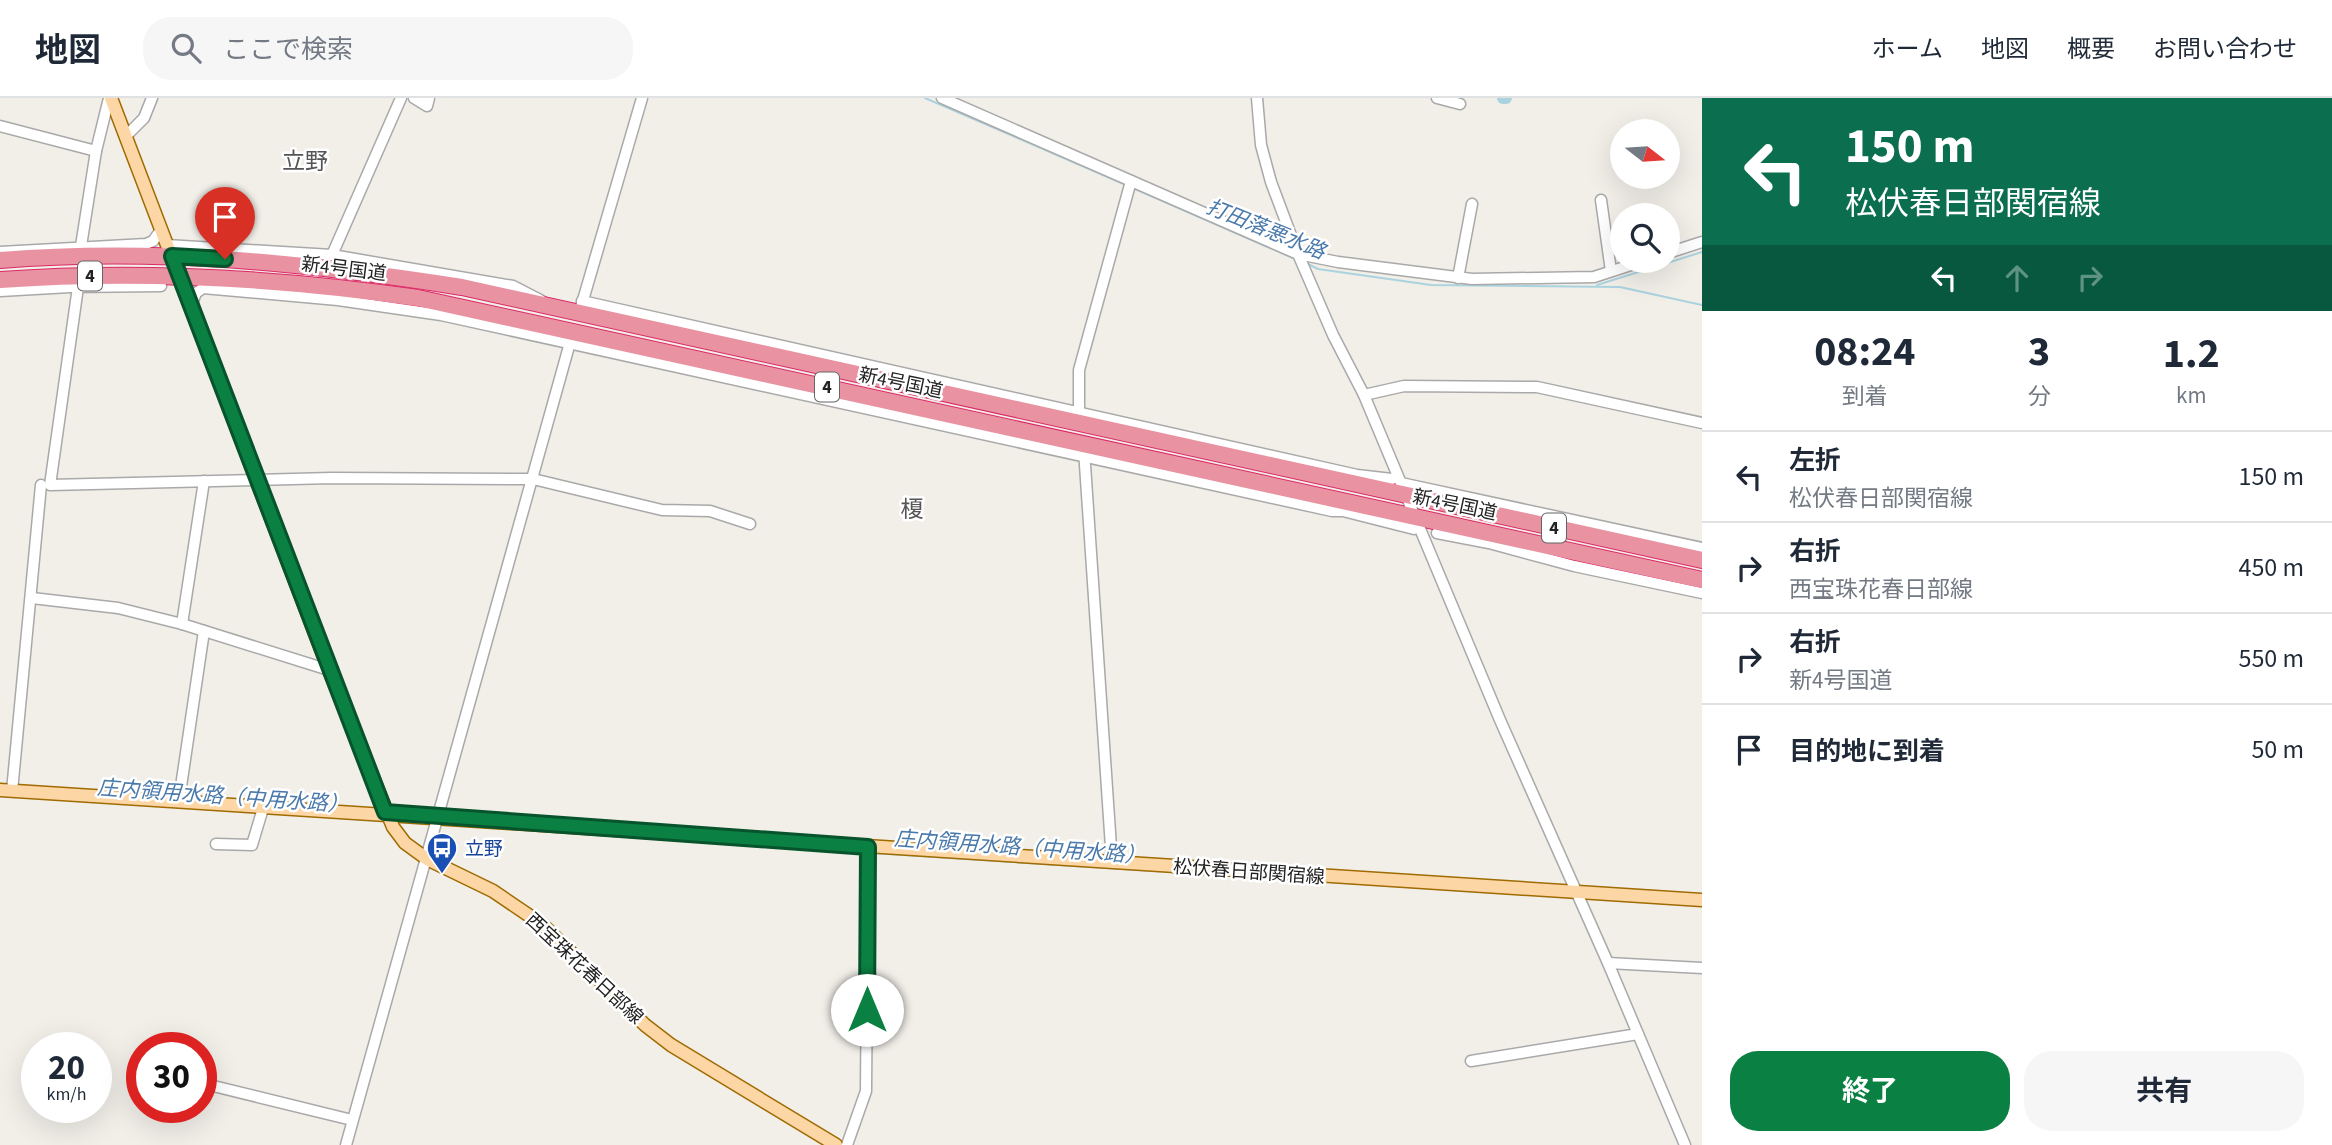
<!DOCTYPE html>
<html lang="ja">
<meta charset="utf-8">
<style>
body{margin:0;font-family:"Source Sans 3","Noto Sans JP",sans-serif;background:#f6f6f7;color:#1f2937;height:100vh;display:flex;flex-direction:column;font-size:26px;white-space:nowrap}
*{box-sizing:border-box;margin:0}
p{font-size:23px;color:#747a83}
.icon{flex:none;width:38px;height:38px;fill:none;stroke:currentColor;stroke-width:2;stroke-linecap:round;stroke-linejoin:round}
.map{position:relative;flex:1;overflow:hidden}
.drawer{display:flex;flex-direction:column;background:#fff;width:630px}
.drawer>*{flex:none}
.hud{background:#0b6e4f;color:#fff;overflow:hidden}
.needle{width:46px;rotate:107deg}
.tools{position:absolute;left:1610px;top:21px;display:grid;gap:14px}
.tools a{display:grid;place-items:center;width:70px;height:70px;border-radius:50%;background:#fff;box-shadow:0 7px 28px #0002;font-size:35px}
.speed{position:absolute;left:21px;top:934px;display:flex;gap:14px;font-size:35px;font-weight:700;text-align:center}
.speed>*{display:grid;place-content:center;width:91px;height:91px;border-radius:50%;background:#fff;box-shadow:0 7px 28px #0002;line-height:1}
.speed small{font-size:18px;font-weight:400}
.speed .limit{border:10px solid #d22;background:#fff;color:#111}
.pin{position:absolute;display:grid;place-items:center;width:60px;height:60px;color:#fff;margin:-72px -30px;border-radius:50% 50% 50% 0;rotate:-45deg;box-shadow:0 0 7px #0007}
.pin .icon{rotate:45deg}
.me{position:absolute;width:77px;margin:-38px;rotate:0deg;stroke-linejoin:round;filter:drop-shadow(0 0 5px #0008)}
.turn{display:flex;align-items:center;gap:24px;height:147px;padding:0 28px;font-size:32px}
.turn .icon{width:91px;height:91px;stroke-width:2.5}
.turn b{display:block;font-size:49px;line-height:60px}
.lanes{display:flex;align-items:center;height:66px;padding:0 28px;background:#0003;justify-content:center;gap:35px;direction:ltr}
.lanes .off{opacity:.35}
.eta{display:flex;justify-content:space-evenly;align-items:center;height:119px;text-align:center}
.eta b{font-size:42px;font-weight:700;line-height:49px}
.action{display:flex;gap:14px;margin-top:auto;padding:14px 28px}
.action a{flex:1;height:80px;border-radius:28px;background:#0b8043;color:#fff;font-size:28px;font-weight:700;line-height:80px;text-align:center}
.action a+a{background:#f6f6f7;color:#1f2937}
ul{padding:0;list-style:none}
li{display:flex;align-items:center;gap:21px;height:91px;padding:0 28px;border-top:2px solid #e0e1e3}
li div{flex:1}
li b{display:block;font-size:26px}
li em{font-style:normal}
header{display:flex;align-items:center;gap:42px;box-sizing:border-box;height:98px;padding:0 35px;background:#fff;border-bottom:2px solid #e0e1e3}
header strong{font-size:33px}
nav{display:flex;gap:38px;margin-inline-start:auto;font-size:24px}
.search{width:490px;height:63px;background:#f6f6f7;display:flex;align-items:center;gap:18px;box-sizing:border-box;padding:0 24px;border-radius:28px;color:#747a83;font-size:26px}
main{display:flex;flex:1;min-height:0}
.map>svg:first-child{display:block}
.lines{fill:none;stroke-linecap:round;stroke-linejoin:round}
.stream{stroke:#aad3df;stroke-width:2}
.river{stroke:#aad3df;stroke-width:12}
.minor-casing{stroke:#a9a9a9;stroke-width:13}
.major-casing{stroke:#a06b00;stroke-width:15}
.highway-casing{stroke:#dc2a67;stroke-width:18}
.minor{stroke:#fff;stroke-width:10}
.major{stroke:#fcd6a4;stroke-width:12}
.highway{stroke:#e892a2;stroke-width:16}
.route-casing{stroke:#07532c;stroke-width:18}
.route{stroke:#0b8043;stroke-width:12}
.labels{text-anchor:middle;stroke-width:5;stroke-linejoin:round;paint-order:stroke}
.shield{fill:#fff;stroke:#646464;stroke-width:2}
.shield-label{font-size:18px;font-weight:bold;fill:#222}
.street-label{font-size:19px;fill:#222;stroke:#fff}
.transit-label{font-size:19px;fill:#164399;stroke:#fff;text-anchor:start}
.water-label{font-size:21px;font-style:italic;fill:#4a7aab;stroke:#fff}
.quarter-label{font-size:23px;fill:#555;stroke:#fff}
</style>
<header>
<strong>地図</strong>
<div class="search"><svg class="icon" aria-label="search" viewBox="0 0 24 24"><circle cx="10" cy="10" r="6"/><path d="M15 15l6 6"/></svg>ここで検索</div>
<nav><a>ホーム</a><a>地図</a><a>概要</a><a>お問い合わせ</a></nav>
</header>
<main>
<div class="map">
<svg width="1702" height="1047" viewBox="0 0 1702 1047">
<rect width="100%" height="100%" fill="#f2efe9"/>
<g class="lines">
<!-- stream -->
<g class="stream">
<polyline points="925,0 1126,87"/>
<polyline points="1135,91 1293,160"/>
<polyline points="1308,166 1318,171 1431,187 1620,189 1702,207"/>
<polyline points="1597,187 1702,154"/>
<polyline points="86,703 258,714"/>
<polyline points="268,715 384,723"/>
<polyline points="397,723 430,726"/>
<polyline points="439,726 863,754"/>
<polyline points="872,755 1565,799"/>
</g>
<!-- river -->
<polyline class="river" points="1503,0 1506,0"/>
<!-- minor casing -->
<g class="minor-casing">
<g id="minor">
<polyline points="414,0 427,8 429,0"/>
<polyline points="942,0 1298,156 1338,164 1472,181 1594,179 1643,163"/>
<polyline points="1257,0 1261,47 1271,84 1298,156 1333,237 1364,297 1500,622 1608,865 1685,1047"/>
<polyline points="1437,0 1460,6"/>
<polyline points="0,28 96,53"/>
<polyline points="125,39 144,20 152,0"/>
<polyline points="1601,102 1611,173"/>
<polyline points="167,147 332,157 513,188 542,203"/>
<polyline points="81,148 96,53 109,0"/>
<polyline points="0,154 146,146 153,143 161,132"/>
<polyline points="1668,155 1702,144"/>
<polyline points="332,157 401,0"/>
<polyline points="1458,180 1472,106"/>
<polyline points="78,189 50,387 332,380 533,381 662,412 710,413 750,426"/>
<polyline points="0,193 70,189 161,188"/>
<polyline points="582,203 1357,377 1392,381"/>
<polyline points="191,208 196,195 203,190 338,202 441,217 1332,413 1343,413 1414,431"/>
<polyline points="581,209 642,0"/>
<polyline points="1364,297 1404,288 1537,289 1702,325"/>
<polyline points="1079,318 1079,272 1131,83"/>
<polyline points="1084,352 1112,764"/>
<polyline points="1401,385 1702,450"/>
<polyline points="1437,435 1489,445 1574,468 1702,495"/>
<polyline points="32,500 118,510 182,526 329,572"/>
<polyline points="182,526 204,383"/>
<polyline points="12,693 41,387"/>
<polyline points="179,702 204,533"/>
<polyline points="216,746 252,747 264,707"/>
<polyline points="1608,865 1702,870"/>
<polyline points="1471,963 1638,936"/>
<polyline points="201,985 352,1022"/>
<polyline points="346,1047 571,241"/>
<polyline points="847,1047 866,993 868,749"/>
</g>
</g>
<!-- major casing -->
<g class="major-casing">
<g id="major">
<polyline points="111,0 329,572 393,729 405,745 427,761 493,793 543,827 645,927 671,947 836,1047"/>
<path d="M0 692C568 725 1135 766 1702 802"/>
</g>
</g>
<!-- highway casing -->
<g class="highway-casing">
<g id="highway">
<path d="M0 162C155 149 309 165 462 189L1702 462"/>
<path d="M0 182C140 172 279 180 418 200L1702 482"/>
</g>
</g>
<!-- minor -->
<use href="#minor" class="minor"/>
<!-- major -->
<use href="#major" class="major"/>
<!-- highway -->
<use href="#highway" class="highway"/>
</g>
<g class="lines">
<!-- route casing -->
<g class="route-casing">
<polyline id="route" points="225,161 172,158 385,714 868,749 867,912"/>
</g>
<!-- route -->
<use href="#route" class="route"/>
</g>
<!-- icons -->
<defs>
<g id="bus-pin" transform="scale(1.575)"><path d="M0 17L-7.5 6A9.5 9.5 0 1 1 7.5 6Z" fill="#1a4fb4" stroke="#fff"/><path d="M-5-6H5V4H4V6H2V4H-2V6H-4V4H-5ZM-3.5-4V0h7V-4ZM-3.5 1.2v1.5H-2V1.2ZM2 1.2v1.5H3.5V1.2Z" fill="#fff"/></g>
</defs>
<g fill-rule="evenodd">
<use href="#bus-pin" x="442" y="750"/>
</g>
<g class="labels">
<!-- shield labels -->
<g class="shield">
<rect x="78" y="163.5" width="24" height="29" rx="5"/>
<rect x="815" y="274.5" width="24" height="29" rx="5"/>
<rect x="1542" y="415.5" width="24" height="29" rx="5"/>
</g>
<g class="shield-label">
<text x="90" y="184">4</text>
<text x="827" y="295">4</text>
<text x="1554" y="436">4</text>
</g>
<!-- street labels -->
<g class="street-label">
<text transform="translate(344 170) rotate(7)" y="7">新4号国道</text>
<text transform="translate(901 284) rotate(12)" y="7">新4号国道</text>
<text transform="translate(1455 406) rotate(12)" y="7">新4号国道</text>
<text transform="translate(1249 773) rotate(4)" y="7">松伏春日部関宿線</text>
<text transform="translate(585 870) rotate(43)" y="7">西宝珠花春日部線</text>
</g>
<!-- transit labels -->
<g class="transit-label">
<text x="465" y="757">立野</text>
</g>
<!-- water labels -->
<g class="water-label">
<text transform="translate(1266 131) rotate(22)" y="7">打田落悪水路</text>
<text transform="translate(223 698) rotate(4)" y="7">庄内領用水路（中用水路）</text>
<text transform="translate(1020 749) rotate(4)" y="7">庄内領用水路（中用水路）</text>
</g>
<!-- quarter labels -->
<g class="quarter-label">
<text x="305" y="71">立野</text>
<text x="912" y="419">榎</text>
</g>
</g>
</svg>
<div class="tools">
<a><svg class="needle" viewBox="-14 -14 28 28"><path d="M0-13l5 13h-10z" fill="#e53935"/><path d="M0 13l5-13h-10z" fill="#747a83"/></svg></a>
<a><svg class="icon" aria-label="search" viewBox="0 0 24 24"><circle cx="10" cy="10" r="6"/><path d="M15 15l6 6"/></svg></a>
</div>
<div class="speed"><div>20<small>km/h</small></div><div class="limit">30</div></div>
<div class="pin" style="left:225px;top:161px;background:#d93025"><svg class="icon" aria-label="arrive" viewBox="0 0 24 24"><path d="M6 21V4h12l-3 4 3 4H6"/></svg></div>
<svg class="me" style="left:867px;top:912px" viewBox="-20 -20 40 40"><circle r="19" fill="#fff"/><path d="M0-13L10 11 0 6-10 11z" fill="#0b8043"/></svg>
</div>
<section class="drawer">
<div class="hud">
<div class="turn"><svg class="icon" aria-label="left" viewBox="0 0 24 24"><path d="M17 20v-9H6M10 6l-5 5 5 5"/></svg><div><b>150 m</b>松伏春日部関宿線</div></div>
<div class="lanes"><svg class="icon" aria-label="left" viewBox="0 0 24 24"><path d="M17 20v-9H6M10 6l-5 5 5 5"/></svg><svg class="icon off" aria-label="ahead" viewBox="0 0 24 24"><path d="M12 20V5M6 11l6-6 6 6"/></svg><svg class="icon off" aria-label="right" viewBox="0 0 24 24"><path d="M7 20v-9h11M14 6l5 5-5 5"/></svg></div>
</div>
<div class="eta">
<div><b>08:24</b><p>到着</p></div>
<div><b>3</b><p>分</p></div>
<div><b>1.2</b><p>km</p></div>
</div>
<ul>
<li><svg class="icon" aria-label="left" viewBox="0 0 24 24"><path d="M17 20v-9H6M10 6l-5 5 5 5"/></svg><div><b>左折</b><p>松伏春日部関宿線</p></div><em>150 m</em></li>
<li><svg class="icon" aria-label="right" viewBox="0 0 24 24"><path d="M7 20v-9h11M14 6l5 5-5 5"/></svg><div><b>右折</b><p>西宝珠花春日部線</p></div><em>450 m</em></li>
<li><svg class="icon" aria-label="right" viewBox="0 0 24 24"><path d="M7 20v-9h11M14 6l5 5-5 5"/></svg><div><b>右折</b><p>新4号国道</p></div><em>550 m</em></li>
<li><svg class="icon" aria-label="arrive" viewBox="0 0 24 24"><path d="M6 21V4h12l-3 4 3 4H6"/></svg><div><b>目的地に到着</b></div><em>50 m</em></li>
</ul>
<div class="action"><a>終了</a><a>共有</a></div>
</section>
</main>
